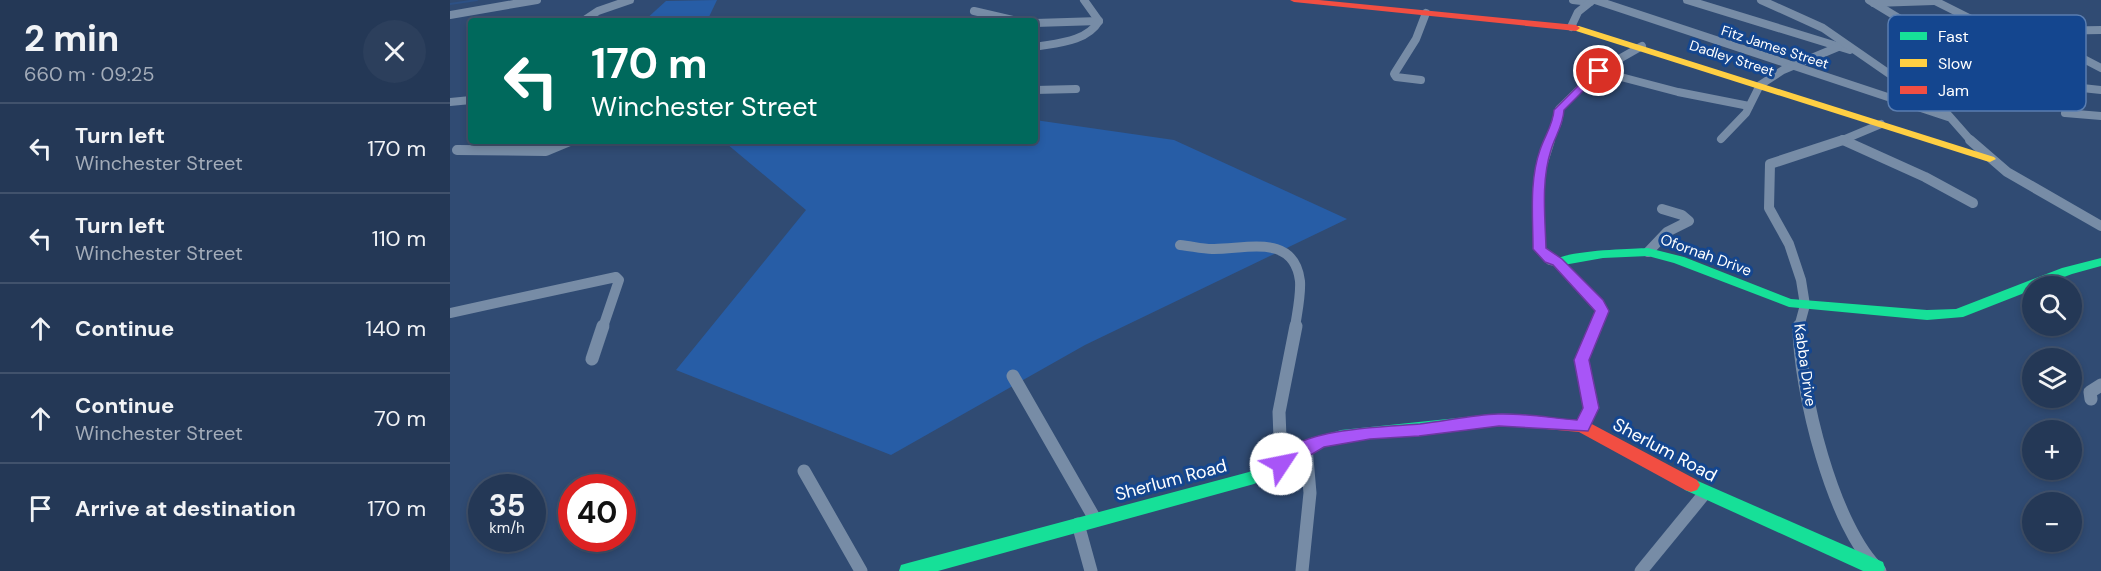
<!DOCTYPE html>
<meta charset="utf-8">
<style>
body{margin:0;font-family:"DM Sans",sans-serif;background:#2c3f5c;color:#f1f3f6;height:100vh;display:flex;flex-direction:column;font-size:22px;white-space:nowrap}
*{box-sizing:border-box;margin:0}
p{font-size:20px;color:#a3acb9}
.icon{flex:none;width:33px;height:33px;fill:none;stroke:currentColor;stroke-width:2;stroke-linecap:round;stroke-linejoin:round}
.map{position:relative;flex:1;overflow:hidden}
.details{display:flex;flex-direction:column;background:#243856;width:450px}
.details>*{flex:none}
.guide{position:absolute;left:18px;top:18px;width:570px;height:126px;border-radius:6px;box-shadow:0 3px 9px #0003,0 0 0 2px #41526c;background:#00695c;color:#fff;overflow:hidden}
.fabs{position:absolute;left:1572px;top:276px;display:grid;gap:12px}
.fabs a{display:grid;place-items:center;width:60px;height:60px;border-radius:50%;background:#243856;box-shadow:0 3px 9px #0003,0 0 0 2px #41526c;font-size:30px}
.speed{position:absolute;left:18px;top:474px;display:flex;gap:12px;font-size:30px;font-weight:700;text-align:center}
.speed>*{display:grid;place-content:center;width:78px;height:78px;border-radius:50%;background:#243856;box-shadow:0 3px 9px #0003,0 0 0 2px #41526c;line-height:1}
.speed small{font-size:15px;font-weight:400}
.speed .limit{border:9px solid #d22;background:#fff;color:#111}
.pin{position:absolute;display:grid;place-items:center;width:51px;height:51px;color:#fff;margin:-26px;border:3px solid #fff;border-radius:50%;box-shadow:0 2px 6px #0007}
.me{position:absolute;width:66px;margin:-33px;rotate:56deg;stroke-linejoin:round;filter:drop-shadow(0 0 4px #0008)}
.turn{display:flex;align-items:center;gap:21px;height:126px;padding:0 24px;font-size:27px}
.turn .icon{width:78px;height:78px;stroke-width:2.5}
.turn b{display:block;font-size:42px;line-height:51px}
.round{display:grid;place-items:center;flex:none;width:63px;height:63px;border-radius:32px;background:#2c3f5c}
.headline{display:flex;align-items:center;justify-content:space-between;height:102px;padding:0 24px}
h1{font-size:36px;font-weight:700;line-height:45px}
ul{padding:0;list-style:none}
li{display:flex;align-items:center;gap:18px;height:90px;padding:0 24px;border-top:2px solid #41526c}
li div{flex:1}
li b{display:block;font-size:22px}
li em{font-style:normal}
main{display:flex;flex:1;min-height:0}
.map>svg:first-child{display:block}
.green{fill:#275da6}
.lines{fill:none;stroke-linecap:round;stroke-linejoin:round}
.stream{stroke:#2d5185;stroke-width:2}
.street-far2{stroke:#778ca6;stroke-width:8}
.street-far1{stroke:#778ca6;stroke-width:10}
.street{stroke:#778ca6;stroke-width:13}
.fast{fill:#16e098;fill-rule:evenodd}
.slow{fill:#ffcf43;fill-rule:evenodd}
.jam{fill:#f24e42;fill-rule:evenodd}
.route{fill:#a855f7;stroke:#6d37a1;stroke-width:1.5}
.labels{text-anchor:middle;stroke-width:6;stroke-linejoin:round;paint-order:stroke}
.far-street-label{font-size:14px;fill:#fff;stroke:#14468f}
.street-label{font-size:15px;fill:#fff;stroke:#14468f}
.near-street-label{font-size:18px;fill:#fff;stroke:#14468f}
.key{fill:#14468f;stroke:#5a7eb1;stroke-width:1.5}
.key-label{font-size:16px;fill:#fff}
</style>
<main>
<section class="details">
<div class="headline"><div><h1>2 min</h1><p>660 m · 09:25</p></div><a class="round"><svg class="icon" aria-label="close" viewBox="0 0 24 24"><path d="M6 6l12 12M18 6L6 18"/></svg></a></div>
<ul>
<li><svg class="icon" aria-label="left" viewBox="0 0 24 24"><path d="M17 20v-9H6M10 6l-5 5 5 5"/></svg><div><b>Turn left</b><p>Winchester Street</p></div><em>170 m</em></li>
<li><svg class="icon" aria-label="left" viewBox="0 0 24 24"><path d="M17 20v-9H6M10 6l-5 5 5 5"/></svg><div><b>Turn left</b><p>Winchester Street</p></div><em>110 m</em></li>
<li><svg class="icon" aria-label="ahead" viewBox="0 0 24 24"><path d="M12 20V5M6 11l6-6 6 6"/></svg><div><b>Continue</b></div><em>140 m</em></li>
<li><svg class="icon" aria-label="ahead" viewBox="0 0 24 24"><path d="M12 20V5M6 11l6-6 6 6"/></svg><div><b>Continue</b><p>Winchester Street</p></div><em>70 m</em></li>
<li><svg class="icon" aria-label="arrive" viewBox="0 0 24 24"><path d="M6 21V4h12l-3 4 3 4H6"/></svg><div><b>Arrive at destination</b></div><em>170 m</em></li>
</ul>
</section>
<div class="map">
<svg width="1651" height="571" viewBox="0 0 1651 571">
<rect width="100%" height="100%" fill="#304b73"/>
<!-- green -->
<g class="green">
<polygon points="267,0 257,21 194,21 216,1"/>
<polygon points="585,120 724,140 897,219 635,345 441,455 226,370 356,210 277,144 290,141 585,141"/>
</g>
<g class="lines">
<!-- stream -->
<polyline class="stream" points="0,4 27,0"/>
<!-- street-far2 -->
<g class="street-far2">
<polyline points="1123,0 1140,2"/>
<polyline points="1145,0 1498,117"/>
<polyline points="1237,0 1400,50"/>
<polyline points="1311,0 1373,28 1438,73 1485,100 1522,142"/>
<polyline points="1419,0 1465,28 1526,55 1548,79 1651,90"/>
<polyline points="1483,0 1547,32 1651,30"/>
<polyline points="1424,3 1484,1"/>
<polyline points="524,11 567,21"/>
<polyline points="0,15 87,0"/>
<polyline points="133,21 148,11 180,0"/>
<polyline points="585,23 649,21"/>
<polyline points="1121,27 1128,12 1143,0"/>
<polyline points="1547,32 1596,65"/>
<polyline points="1584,33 1651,68"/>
<path d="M585 47C606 43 637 42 649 21L634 0"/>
<polyline points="1148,71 1228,92 1299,106"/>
<polyline points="971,80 946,77 944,74 966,39 976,13"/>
<polyline points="585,90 626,89"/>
<polyline points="0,102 21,100"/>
<polyline points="1615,113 1651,116"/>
<polyline points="1271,139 1296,113 1310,85 1333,70 1388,47"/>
<polyline points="1393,140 1397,142"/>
<polyline points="1099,142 1108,122 1109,109 1148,71 1192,46"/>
<polyline points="1388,142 1431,124"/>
</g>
<!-- street-far1 -->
<g class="street-far1">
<polyline points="1100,140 1090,172 1090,249 1100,260 1108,262 1148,303 1152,311 1145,327"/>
<polyline points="1393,140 1475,177 1523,203"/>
<polyline points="1520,140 1557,172 1651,226"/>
<polyline points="7,150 96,151 120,141"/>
<path d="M730 245C741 246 752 249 762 249 794 250 844 232 850 281 851 296 847 313 845 327"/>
<polyline points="1198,252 1217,232 1239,221 1232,215 1212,209"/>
<polyline points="0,313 166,277 169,280 153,327"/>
<polyline points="1349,327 1355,305 1351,280 1339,244 1319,208 1320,164 1393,140"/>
</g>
<!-- street -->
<g class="street">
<path d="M1349 326C1349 388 1383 529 1430 571"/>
<polyline points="142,359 153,326"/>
<polyline points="563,376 645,519"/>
<polyline points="1641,399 1640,392 1651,385"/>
<polyline points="1132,426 1141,408 1132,360 1146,326"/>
<polyline points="831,464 829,412 846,326"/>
<polyline points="354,471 411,571"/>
<polyline points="628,524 641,571"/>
<polyline points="852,571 860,493 856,447"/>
<polyline points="1191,571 1255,493"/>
</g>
<!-- fast -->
<g class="fast">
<path d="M1198 248 1234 257 1341 299 1477 310 1506 309 1612 268 1651 258V266L1622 274 1590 286H1582V290L1513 317 1477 320 1339 307 1224 263 1198 256 1153 258 1108 266 1101 262C1114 250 1179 249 1198 248Z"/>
<polygon points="1046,414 1052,416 1054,420 1052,424 1046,426 891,442 862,451 804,484 488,571 449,571 451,565 458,563 799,472 850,443 891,430"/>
<polygon points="1241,478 1433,562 1435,568 1434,571 1413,571 1235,490 1232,485 1235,480"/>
</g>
<!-- slow -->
<polygon class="slow" points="1123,26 1129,26 1544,157 1546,159 1540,162 1536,161 1123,30"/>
<!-- jam -->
<g class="jam">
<polygon points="840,0 869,0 1126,25 1130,28 1126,31 844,2"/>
<polygon points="1046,414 1138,422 1247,480 1250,485 1247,490 1241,492 1235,490 1129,432 1040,424 1038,420 1040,416"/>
</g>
</g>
<!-- route -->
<path class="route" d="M1145 69 1153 71 1114 110C1113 126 1105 136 1101 150 1091 181 1095 216 1096 248L1112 259 1153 300 1159 311 1139 360 1149 408 1138 431 1049 426 969 436 920 439 874 447 837 469H825L823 464C842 427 934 427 970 424 996 421 1022 415 1048 414 1074 413 1101 418 1127 420L1133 408 1124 360 1145 311 1103 265 1095 262 1083 249C1083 217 1079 181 1090 150 1095 135 1103 125 1104 110Z"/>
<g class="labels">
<!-- far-street labels -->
<g class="far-street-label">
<text transform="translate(1325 47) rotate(18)" y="5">Fitz James Street</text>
<text transform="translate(1282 58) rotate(18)" y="5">Dadley Street</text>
</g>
<!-- street labels -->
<g class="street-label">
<text transform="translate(1256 255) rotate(20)" y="5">Ofornah Drive</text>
<text transform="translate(1355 365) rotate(82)" y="5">Kabba Drive</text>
</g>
<!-- near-street labels -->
<g class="near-street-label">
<text transform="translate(1215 450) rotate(28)" y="6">Sherlum Road</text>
<text transform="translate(721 480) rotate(-15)" y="6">Sherlum Road</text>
</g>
</g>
<!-- legend -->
<rect x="1438" y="15" width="198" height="96" rx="9" class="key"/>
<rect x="1450" y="32" width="27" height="8" fill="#16e098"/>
<rect x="1450" y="59" width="27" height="8" fill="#ffcf43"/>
<rect x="1450" y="86" width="27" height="8" fill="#f24e42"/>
<g class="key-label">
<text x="1488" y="42">Fast</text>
<text x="1488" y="69">Slow</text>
<text x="1488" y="96">Jam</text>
</g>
</svg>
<div class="fabs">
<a><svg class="icon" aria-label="search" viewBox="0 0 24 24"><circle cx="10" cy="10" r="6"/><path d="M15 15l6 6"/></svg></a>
<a><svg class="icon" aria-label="layers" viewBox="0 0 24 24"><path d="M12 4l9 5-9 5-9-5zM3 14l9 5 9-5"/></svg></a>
<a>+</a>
<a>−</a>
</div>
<div class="speed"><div>35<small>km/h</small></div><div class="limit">40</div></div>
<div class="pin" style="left:1149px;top:71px;background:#d93025"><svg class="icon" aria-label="arrive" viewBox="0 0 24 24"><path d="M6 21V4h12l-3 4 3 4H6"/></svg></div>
<svg class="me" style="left:831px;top:464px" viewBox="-20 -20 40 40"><circle r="19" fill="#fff"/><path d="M0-13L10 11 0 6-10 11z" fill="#a855f7"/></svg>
<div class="guide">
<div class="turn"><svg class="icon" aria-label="left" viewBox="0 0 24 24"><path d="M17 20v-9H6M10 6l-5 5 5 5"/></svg><div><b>170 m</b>Winchester Street</div></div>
</div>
</div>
</main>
